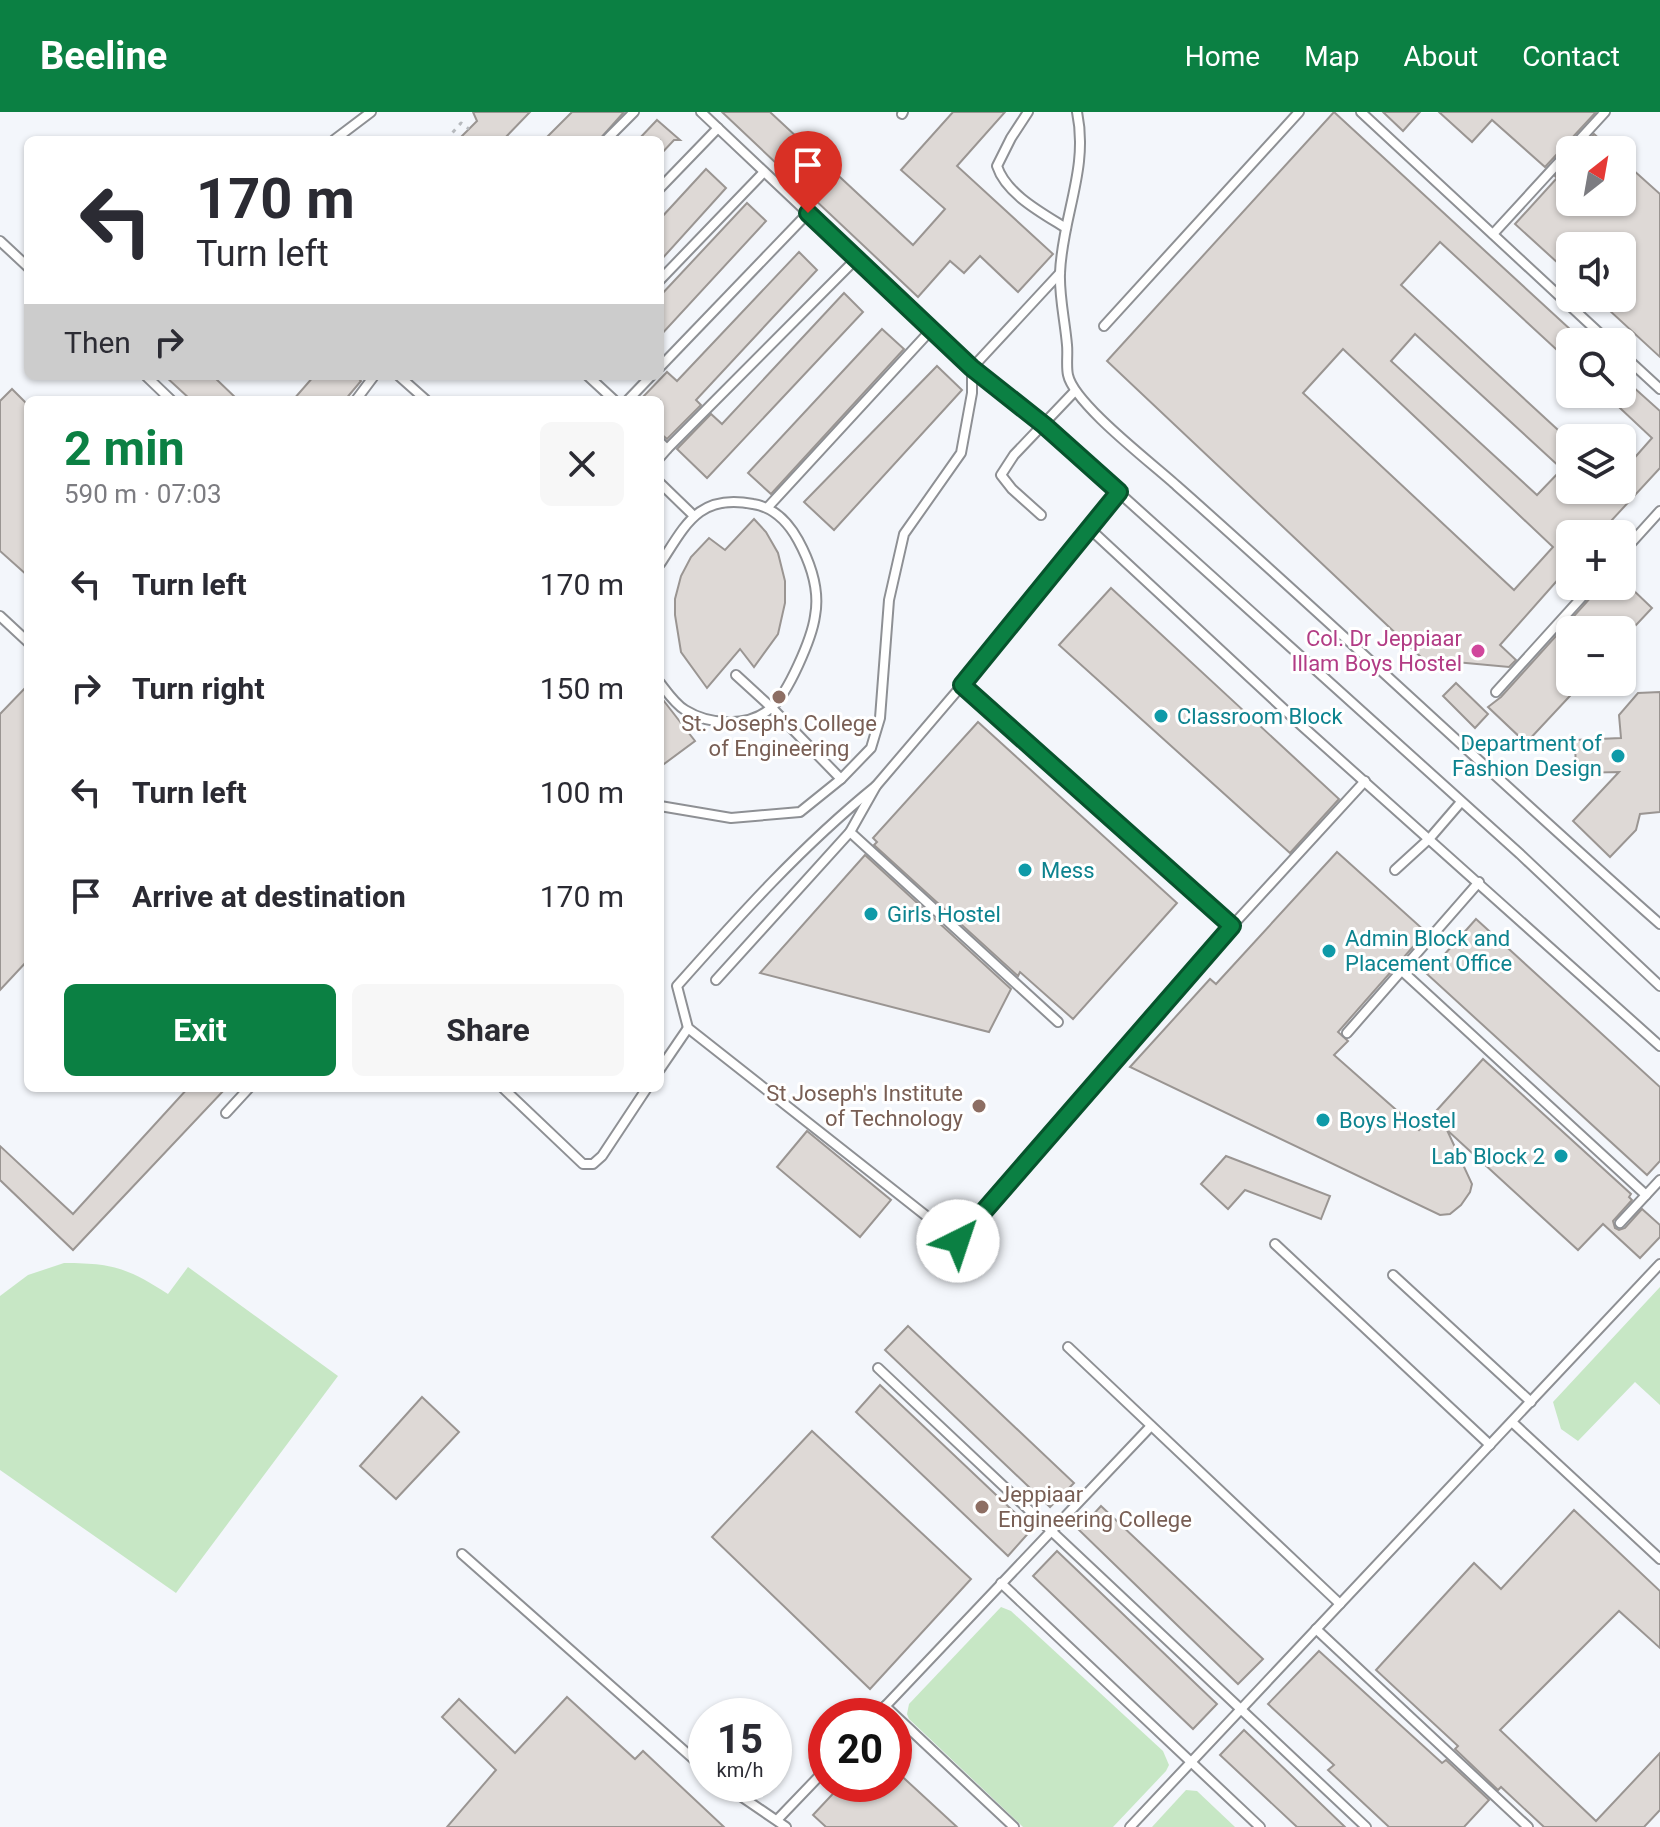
<!DOCTYPE html>
<meta charset="utf-8">
<style>
body{margin:0;font-family:Roboto,sans-serif;background:#f7f7f7;color:#2b2b33;height:100vh;display:flex;flex-direction:column;font-size:30px;white-space:nowrap}
*{box-sizing:border-box;margin:0}
p{font-size:26px;color:#7c7c81}
.icon{flex:none;width:44px;height:44px;fill:none;stroke:currentColor;stroke-width:2;stroke-linecap:round;stroke-linejoin:round}
.map{position:relative;flex:1;overflow:hidden}
.panel{position:absolute;left:24px;top:284px;width:640px;height:696px;display:flex;flex-direction:column;background:#fff;border-radius:12px;box-shadow:0 2px 6px #0004}
.panel>*{flex:none}
.top-card{position:absolute;left:24px;top:24px;width:640px;height:244px;border-radius:12px;box-shadow:0 2px 6px #0004;background:#fff;color:#2b2b33;overflow:hidden}
.needle{width:52px;rotate:31deg}
.controls{position:absolute;left:1556px;top:24px;display:grid;gap:16px}
.controls a{display:grid;place-items:center;width:80px;height:80px;border-radius:12px;background:#fff;box-shadow:0 2px 6px #0004;font-size:40px}
.speed{position:absolute;left:688px;top:1586px;display:flex;gap:16px;font-size:40px;font-weight:700;text-align:center}
.speed>*{display:grid;place-content:center;width:104px;height:104px;border-radius:50%;background:#fff;box-shadow:0 2px 6px #0004;line-height:1}
.speed small{font-size:20px;font-weight:400}
.speed .limit{border:12px solid #d22;background:#fff;color:#111}
.pin{position:absolute;display:grid;place-items:center;width:68px;height:68px;color:#fff;margin:-82px -34px;border-radius:50% 50% 50% 0;rotate:-45deg;box-shadow:0 0 8px #0007}
.pin .icon{rotate:45deg}
.me{position:absolute;width:88px;margin:-44px;rotate:41deg;stroke-linejoin:round;filter:drop-shadow(0 0 6px #0008)}
.turn{display:flex;align-items:center;gap:28px;height:168px;padding:0 40px;font-size:36px}
.turn .icon{width:104px;height:104px;stroke-width:2.5}
.turn b{display:block;font-size:56px;line-height:68px}
.then{display:flex;align-items:center;height:76px;padding:0 40px;background:#0003;gap:16px;font-size:30px}
.round{display:grid;place-items:center;flex:none;width:84px;height:84px;border-radius:12px;background:#f7f7f7}
.overview{display:flex;align-items:center;justify-content:space-between;height:136px;padding:0 40px}
h1{font-size:48px;font-weight:700;line-height:60px;color:#0b8043}
.primary-button{display:flex;gap:16px;margin-top:auto;padding:16px 40px}
.primary-button a{flex:1;height:92px;border-radius:12px;background:#0b8043;color:#fff;font-size:32px;font-weight:700;line-height:92px;text-align:center}
.primary-button a+a{background:#f7f7f7;color:#2b2b33}
ul{padding:0;list-style:none}
li{display:flex;align-items:center;gap:24px;height:104px;padding:0 40px}
li div{flex:1}
li b{display:block;font-size:30px}
li em{font-style:normal}
header{display:flex;align-items:center;gap:48px;box-sizing:border-box;height:112px;padding:0 40px;background:#0b8043;color:#fff}
header strong{font-size:38px}
nav{display:flex;gap:44px;margin-inline-start:auto;font-size:28px}
.map>svg:first-child{display:block}
.green{fill:#c7e7c5}
.building{fill:#ded9d6;stroke:#9a9592;stroke-width:2;fill-rule:evenodd}
.lines{fill:none;stroke-linecap:round;stroke-linejoin:round}
.service-casing{stroke:#8e9094;stroke-width:12}
.path{stroke:#b7babe;stroke-width:3;stroke-dasharray:4 6;stroke-linecap:butt}
.service{stroke:#fff;stroke-width:8}
.route-casing{stroke:#07532c;stroke-width:20}
.route{stroke:#0b8043;stroke-width:14}
.hotel-dot{fill:#d1479c;stroke:#fff;stroke-width:3}
.education-dot{fill:#8d6e63;stroke:#fff;stroke-width:3}
.culture-dot{fill:#0f9aa8;stroke:#fff;stroke-width:3}
.labels{text-anchor:middle;stroke-width:6;stroke-linejoin:round;paint-order:stroke}
.hotel-label{font-size:22px;fill:#b23c85;stroke:#fff;text-anchor:end}
.culture-label{font-size:22px;fill:#0d838f;stroke:#fff;text-anchor:start}
.education-label{font-size:22px;fill:#785e54;stroke:#fff}
</style>
<header>
<strong>Beeline</strong>
<nav><a>Home</a><a>Map</a><a>About</a><a>Contact</a></nav>
</header>
<div class="map">
<svg width="1660" height="1715" viewBox="0 0 1660 1715">
<rect width="100%" height="100%" fill="#f3f6fb"/>
<!-- green -->
<g class="green">
<path d="M64 1151C112 1151 128 1156 168 1182L188 1155 338 1264 176 1481 0 1358V1184L28 1163Z"/>
<polygon points="1660,1175 1660,1293 1635,1270 1578,1329 1561,1317 1553,1290"/>
<polygon points="1001,1495 1011,1499 1163,1639 1169,1653 1166,1659 1113,1715 1023,1715 909,1607 907,1602 909,1592"/>
<polygon points="1186,1678 1197,1679 1235,1715 1152,1715"/>
</g>
<!-- building -->
<g class="building">
<polygon points="473,0 530,0 503,28 458,28 477,9"/>
<polygon points="572,0 624,0 599,28 544,28"/>
<polygon points="722,0 770,0 913,133 945,97 901,58 953,0 1005,0 957,54 1053,142 1018,180 980,144 964,161 950,149 918,185"/>
<path d="M1334 0 1584 230H1570V250L1440 130 1401 173 1570 329V378H1622V360L1652 326 1605 282H1622V265L1660 299V356L1599 422H1570V454L1500 533 1516 548 1509 555 1423 547 1107 249ZM1415 222 1562 357 1537 383 1391 249ZM1343 237 1553 435 1514 478 1303 281Z"/>
<polygon points="1383,0 1420,0 1403,19"/>
<polygon points="1439,0 1596,0 1545,55 1492,8 1472,30"/>
<polygon points="657,8 680,28 674,28 660,43 660,28 638,28"/>
<polygon points="1594,22 1612,38 1580,38"/>
<polygon points="1570,48 1570,90 1622,90 1622,48 1660,82 1660,245 1596,186 1622,186 1622,134 1570,134 1570,162 1515,112 1557,66 1555,64"/>
<polygon points="706,57 726,76 660,149 660,107"/>
<polygon points="747,91 766,109 660,224 660,184"/>
<polygon points="799,140 817,158 696,288 701,293 667,327 660,321 660,288 640,288 667,260 677,269"/>
<polygon points="844,181 863,200 707,366 677,337 711,302 722,312"/>
<polygon points="882,217 904,237 771,382 748,361"/>
<polygon points="937,254 962,278 834,418 804,390"/>
<polygon points="165,264 213,264 238,288 191,288"/>
<polygon points="314,264 356,264 361,269 345,288 293,288"/>
<polygon points="12,277 28,293 28,464 0,439 0,289"/>
<polygon points="754,407 766,420 778,441 785,469 785,491 778,522 754,555 740,537 707,576 681,540 675,503 675,487 681,464 691,445 709,426 725,438"/>
<polygon points="1601,474 1629,474 1652,496 1622,528 1622,518 1570,518 1570,570 1583,570 1526,631 1488,595 1501,585"/>
<polygon points="1111,476 1339,687 1290,741 1059,533"/>
<polygon points="1456,571 1488,602 1475,616 1443,584"/>
<polygon points="28,573 28,848 0,878 0,602"/>
<polygon points="1660,580 1660,700 1640,702 1636,718 1610,745 1573,709 1619,660 1576,661 1575,628 1621,626 1619,603 1638,581"/>
<polygon points="660,584 695,629 660,655"/>
<polygon points="978,610 1177,791 1073,907 1020,860 1018,864 874,733 877,730 873,726"/>
<polygon points="1337,740 1426,820 1338,920 1348,929 1334,943 1419,1018 1483,947 1631,1082 1629,1085 1632,1088 1613,1109 1615,1116 1619,1118 1625,1116 1642,1097 1660,1113 1660,1125 1640,1146 1603,1112 1578,1138 1447,1018 1472,1072 1470,1080 1461,1093 1450,1102 1440,1103 1130,955 1210,867 1216,872"/>
<polygon points="865,743 1011,877 989,920 760,861"/>
<polygon points="1476,807 1660,975 1660,1049 1647,1063 1427,862"/>
<polygon points="188,976 226,976 73,1138 0,1068 0,1034 73,1102"/>
<polygon points="807,1019 891,1088 860,1125 777,1055"/>
<polygon points="1226,1044 1330,1084 1321,1107 1245,1078 1228,1097 1201,1072"/>
<polygon points="908,1214 1074,1371 1050,1395 885,1238"/>
<polygon points="880,1273 1032,1417 1008,1444 856,1300"/>
<polygon points="422,1285 459,1320 396,1387 360,1354"/>
<polygon points="812,1319 971,1467 870,1577 712,1425"/>
<polygon points="1101,1394 1263,1547 1238,1572 1079,1418"/>
<polygon points="1574,1398 1660,1479 1660,1536 1619,1499 1500,1618 1596,1709 1660,1641 1660,1698 1644,1715 1544,1715 1501,1675 1498,1678 1455,1637 1458,1634 1376,1558 1474,1451 1501,1477"/>
<polygon points="1057,1439 1217,1592 1193,1617 1033,1464"/>
<polygon points="1319,1539 1442,1651 1446,1648 1489,1688 1464,1715 1389,1715 1328,1658 1334,1653 1268,1592"/>
<polygon points="567,1585 635,1647 643,1639 724,1715 447,1715 496,1658 442,1605 459,1587 515,1641"/>
<polygon points="1244,1618 1345,1715 1297,1715 1220,1643"/>
<polygon points="894,1657 957,1715 826,1715 813,1703 842,1672 894,1672"/>
</g>
<g class="lines">
<!-- service casing -->
<g class="service-casing">
<g id="service">
<polyline points="701,0 972,256 1044,313 1520,742 1660,874"/>
<path d="M1028 0 1011 26 997 54C1006 82 1042 101 1066 116"/>
<path d="M1077 0C1089 57 1062 105 1060 161 1059 184 1065 209 1067 233 1068 242 1066 254 1068 263 1074 292 1153 352 1177 374 1340 518 1497 668 1660 812"/>
<polyline points="1361,0 1609,230"/>
<polyline points="902,2 903,0"/>
<polyline points="334,28 371,0"/>
<polyline points="606,28 634,0"/>
<polyline points="660,76 718,16"/>
<polyline points="1493,122 1605,0"/>
<polyline points="0,129 28,155"/>
<polyline points="660,168 764,60"/>
<polyline points="1104,214 1299,0"/>
<polyline points="1622,242 1660,277"/>
<polyline points="660,255 808,101"/>
<polyline points="146,264 171,288"/>
<polyline points="399,264 426,288"/>
<polyline points="588,264 614,288"/>
<polyline points="356,288 374,264"/>
<polyline points="628,288 651,264"/>
<polyline points="660,330 667,337 660,345"/>
<polyline points="667,337 856,147"/>
<polyline points="660,371 693,403"/>
<polyline points="768,395 931,218"/>
<polyline points="1041,403 1012,377 1001,363 1014,343 1075,279"/>
<polyline points="1090,417 1301,613 1660,934"/>
<polyline points="1622,441 1660,399"/>
<path d="M660 452C685 414 698 381 753 392 773 395 788 410 798 428 810 450 820 478 815 504 812 526 788 582 771 596 748 616 709 613 685 598 675 592 667 580 660 571"/>
<polyline points="0,504 28,530"/>
<polyline points="736,563 772,596 841,667"/>
<polyline points="962,573 1232,814"/>
<polyline points="1496,580 1592,474"/>
<path d="M876 674C802 734 740 803 677 874L688 916 958 1129 1232 814 1365 669"/>
<polyline points="660,694 731,706 800,700 841,667 871,636 880,606 889,488 904,422 961,341 972,281 972,256 1060,161"/>
<polyline points="850,720 1058,910"/>
<polyline points="1395,758 1430,726 1461,690"/>
<polyline points="1401,858 1646,1083"/>
<polyline points="716,868 850,720 876,674 1033,490 1119,380"/>
<polyline points="1347,921 1479,770"/>
<polyline points="660,957 688,916"/>
<polyline points="503,976 583,1052 593,1052 602,1044 647,976"/>
<polyline points="226,1001 249,976"/>
<polyline points="1620,1111 1660,1068"/>
<polyline points="1275,1132 1490,1333"/>
<polyline points="1393,1163 1531,1290"/>
<polyline points="1068,1235 1340,1492"/>
<polyline points="878,1256 1366,1715"/>
<polyline points="1512,1310 1660,1447"/>
<polyline points="462,1442 706,1658"/>
<polyline points="1001,1471 1260,1715"/>
<polyline points="1316,1517 1528,1715"/>
<polyline points="885,1594 1014,1715"/>
<polyline points="876,1604 1151,1314"/>
<polyline points="723,1672 786,1715"/>
<polyline points="778,1707 826,1657"/>
<polyline points="1130,1715 1660,1152"/>
</g>
</g>
<!-- path -->
<polyline class="path" points="446,28 461,11 469,17"/>
<!-- service -->
<use href="#service" class="service"/>
</g>
<g class="lines">
<!-- route casing -->
<g class="route-casing">
<polyline id="route" points="808,101 972,256 1044,313 1119,380 962,573 1232,814 958,1129"/>
</g>
<!-- route -->
<use href="#route" class="route"/>
</g>
<!-- markers -->
<circle class="hotel-dot" cx="1478" cy="539" r="8"/>
<g class="education-dot">
<circle cx="779" cy="585" r="8"/>
<circle cx="979" cy="994" r="8"/>
<circle cx="982" cy="1395" r="8"/>
</g>
<g class="culture-dot">
<circle cx="1161" cy="604" r="8"/>
<circle cx="1618" cy="644" r="8"/>
<circle cx="1025" cy="758" r="8"/>
<circle cx="871" cy="802" r="8"/>
<circle cx="1329" cy="839" r="8"/>
<circle cx="1323" cy="1008" r="8"/>
<circle cx="1561" cy="1044" r="8"/>
</g>
<g class="labels">
<!-- hotel labels -->
<g class="hotel-label">
<text x="1462" y="534">Col. Dr Jeppiaar<tspan x="1462" dy="25">Illam Boys Hostel</tspan></text>
</g>
<!-- culture labels -->
<g class="culture-label">
<text x="1177" y="612">Classroom Block</text>
<text x="1602" y="639" text-anchor="end">Department of<tspan x="1602" dy="25">Fashion Design</tspan></text>
<text x="1041" y="766">Mess</text>
<text x="887" y="810">Girls Hostel</text>
<text x="1345" y="834">Admin Block and<tspan x="1345" dy="25">Placement Office</tspan></text>
<text x="1339" y="1016">Boys Hostel</text>
<text x="1545" y="1052" text-anchor="end">Lab Block 2</text>
</g>
<!-- education labels -->
<g class="education-label">
<text x="779" y="619">St. Joseph's College<tspan x="779" dy="25">of Engineering</tspan></text>
<text x="963" y="989" text-anchor="end">St Joseph's Institute<tspan x="963" dy="25">of Technology</tspan></text>
<text x="998" y="1390" text-anchor="start">Jeppiaar<tspan x="998" dy="25">Engineering College</tspan></text>
</g>
</g>
</svg>
<div class="controls">
<a><svg class="needle" viewBox="-14 -14 28 28"><path d="M0-13l5 13h-10z" fill="#e53935"/><path d="M0 13l5-13h-10z" fill="#7c7c81"/></svg></a>
<a><svg class="icon" aria-label="sound" viewBox="0 0 24 24"><path d="M4 9h4l5-4v14l-5-4H4zM17 9q2 3 0 6"/></svg></a>
<a><svg class="icon" aria-label="search" viewBox="0 0 24 24"><circle cx="10" cy="10" r="6"/><path d="M15 15l6 6"/></svg></a>
<a><svg class="icon" aria-label="layers" viewBox="0 0 24 24"><path d="M12 4l9 5-9 5-9-5zM3 14l9 5 9-5"/></svg></a>
<a>+</a>
<a>−</a>
</div>
<div class="speed"><div>15<small>km/h</small></div><div class="limit">20</div></div>
<div class="pin" style="left:808px;top:101px;background:#d93025"><svg class="icon" aria-label="arrive" viewBox="0 0 24 24"><path d="M6 21V4h12l-3 4 3 4H6"/></svg></div>
<svg class="me" style="left:958px;top:1129px" viewBox="-20 -20 40 40"><circle r="19" fill="#fff"/><path d="M0-13L10 11 0 6-10 11z" fill="#0b8043"/></svg>
<div class="top-card">
<div class="turn"><svg class="icon" aria-label="left" viewBox="0 0 24 24"><path d="M17 20v-9H6M10 6l-5 5 5 5"/></svg><div><b>170 m</b>Turn left</div></div>
<div class="then">Then<svg class="icon" aria-label="right" viewBox="0 0 24 24"><path d="M7 20v-9h11M14 6l5 5-5 5"/></svg></div>
</div>
<section class="panel">
<div class="overview"><div><h1>2 min</h1><p>590 m · 07:03</p></div><a class="round"><svg class="icon" aria-label="close" viewBox="0 0 24 24"><path d="M6 6l12 12M18 6L6 18"/></svg></a></div>
<ul>
<li><svg class="icon" aria-label="left" viewBox="0 0 24 24"><path d="M17 20v-9H6M10 6l-5 5 5 5"/></svg><div><b>Turn left</b></div><em>170 m</em></li>
<li><svg class="icon" aria-label="right" viewBox="0 0 24 24"><path d="M7 20v-9h11M14 6l5 5-5 5"/></svg><div><b>Turn right</b></div><em>150 m</em></li>
<li><svg class="icon" aria-label="left" viewBox="0 0 24 24"><path d="M17 20v-9H6M10 6l-5 5 5 5"/></svg><div><b>Turn left</b></div><em>100 m</em></li>
<li><svg class="icon" aria-label="arrive" viewBox="0 0 24 24"><path d="M6 21V4h12l-3 4 3 4H6"/></svg><div><b>Arrive at destination</b></div><em>170 m</em></li>
</ul>
<div class="primary-button"><a>Exit</a><a>Share</a></div>
</section>
</div>
